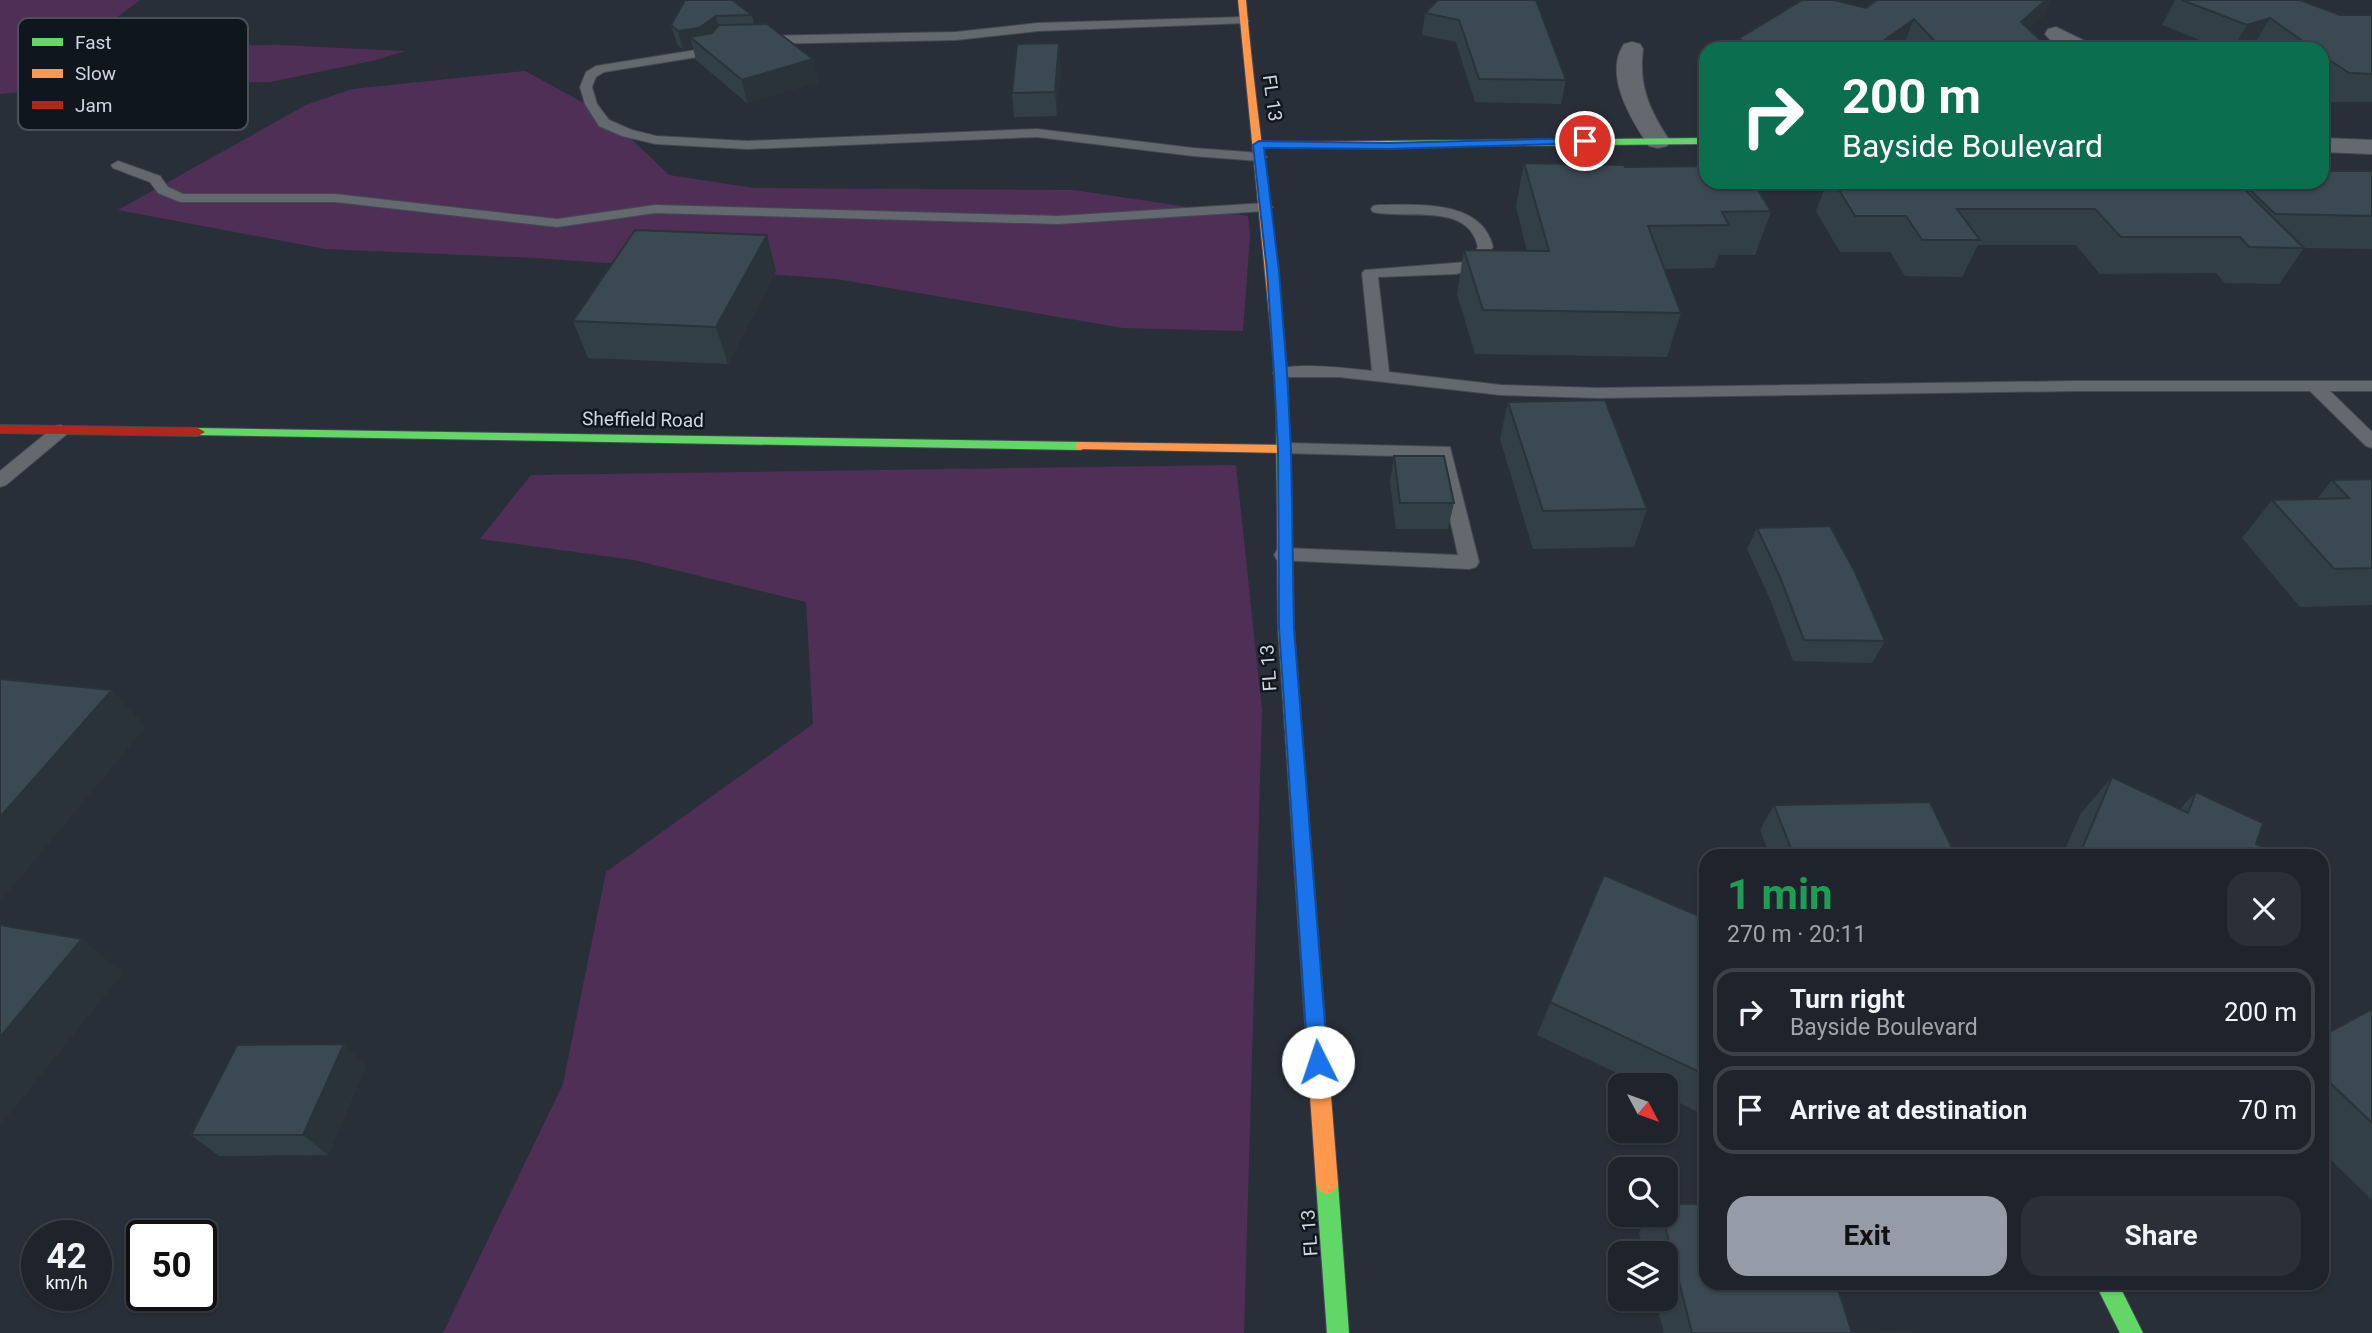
<!DOCTYPE html>
<meta charset="utf-8">
<style>
body{margin:0;font-family:Roboto,sans-serif;background:#2c2f37;color:#f1f3f6;height:100vh;display:flex;flex-direction:column;font-size:26px;white-space:nowrap}
*{box-sizing:border-box;margin:0}
p{font-size:23px;color:#a1a4a9}
.icon{flex:none;width:38px;height:38px;fill:none;stroke:currentColor;stroke-width:2;stroke-linecap:round;stroke-linejoin:round}
.map{position:relative;flex:1;overflow:hidden}
.side{position:absolute;left:1699px;top:849px;width:630px;height:441px;display:flex;flex-direction:column;background:#1f232b;border-radius:21px;box-shadow:0 2px 5px #0004,0 0 0 2px #3c4047}
.side>*{flex:none}
.banner{position:absolute;left:1699px;top:42px;width:630px;height:147px;border-radius:21px;box-shadow:0 2px 5px #0004,0 0 0 2px #3c4047;background:#0b6e4f;color:#fff;overflow:hidden}
.needle{width:46px;rotate:131deg}
.controls{position:absolute;left:1608px;top:1073px;display:grid;gap:14px}
.controls a{display:grid;place-items:center;width:70px;height:70px;border-radius:14px;background:#1f232b;box-shadow:0 2px 5px #0004,0 0 0 2px #3c4047;font-size:35px}
.speed{position:absolute;left:21px;top:1220px;display:flex;gap:14px;font-size:35px;font-weight:700;text-align:center}
.speed>*{display:grid;place-content:center;width:91px;height:91px;border-radius:50%;background:#1f232b;box-shadow:0 2px 5px #0004,0 0 0 2px #3c4047;line-height:1}
.speed small{font-size:18px;font-weight:400}
.speed .limit{border:4px solid #111;border-radius:10px;background:#fff;color:#111}
.pin{position:absolute;display:grid;place-items:center;width:60px;height:60px;color:#fff;margin:-30px;border:4px solid #fff;border-radius:50%;box-shadow:0 2px 7px #0007}
.me{position:absolute;width:77px;margin:-38px;rotate:356deg;stroke-linejoin:round;filter:drop-shadow(0 0 5px #0008)}
.turn{display:flex;align-items:center;gap:24px;height:147px;padding:0 28px;font-size:32px}
.turn .icon{width:91px;height:91px;stroke-width:2.5}
.turn b{display:block;font-size:49px;line-height:60px}
.round{display:grid;place-items:center;flex:none;width:74px;height:74px;border-radius:21px;background:#2c2f37}
.headline{display:flex;align-items:center;justify-content:space-between;height:119px;padding:0 28px}
h1{font-size:42px;font-weight:700;line-height:52px;color:#1e9e55}
.primary-button{display:flex;gap:14px;margin-top:auto;padding:14px 28px}
.primary-button a{flex:1;height:80px;border-radius:21px;background:#959ca8;color:#111;font-size:28px;font-weight:700;line-height:80px;text-align:center}
.primary-button a+a{background:#2c2f37;color:#f1f3f6}
ul{padding:0;list-style:none}
li{display:flex;align-items:center;gap:21px;height:88px;margin:0 14px 10px;padding:0 14px;border:4px solid #3c4047;border-radius:21px}
li div{flex:1}
li b{display:block;font-size:26px}
li em{font-style:normal}
.map>svg:first-child{display:block}
.green{fill:#502f57}
.lines{fill:none;stroke-linecap:round;stroke-linejoin:round}
.lane-casing{stroke:#444a53;stroke-width:2}
.street-casing{stroke:#444a53;stroke-width:2}
.fast-casing{stroke:#444a53;stroke-width:2}
.slow-casing{stroke:#444a53;stroke-width:2}
.jam-casing{stroke:#444a53;stroke-width:2}
.lane{fill:#646970;fill-rule:evenodd}
.street{fill:#646970;fill-rule:evenodd}
.fast{fill:#63d668;fill-rule:evenodd}
.slow{fill:#ff974d;fill-rule:evenodd}
.jam{fill:#b3261e;fill-rule:evenodd}
.wall{fill:#333f47}
.shaded-wall{fill:#293339}
.building{fill:#3b4952;stroke:#293339;stroke-width:2}
.route{fill:#1a73e8;stroke:#114b97;stroke-width:2}
.labels{text-anchor:middle;stroke-width:5;stroke-linejoin:round;paint-order:stroke}
.street-label{font-size:19px;fill:#cfd7e3;stroke:#10161e}
.key{fill:#10161e;stroke:#495059;stroke-width:2}
.key-label{font-size:19px;fill:#cfd7e3}
</style>
<div class="map">
<svg width="2372" height="1333" viewBox="0 0 2372 1333">
<rect width="100%" height="100%" fill="#292f39"/>
<!-- green -->
<g class="green">
<polygon points="0,0 140,0 96,33 156,46 279,45 405,51 376,60 270,82 91,86 0,94"/>
<polygon points="525,71 606,115 669,175 754,188 1074,190 1248,216 1250,235 1243,331 1123,328 837,279 536,258 325,249 118,210 306,105 352,89"/>
<polygon points="1236,465 1262,711 1244,1333 443,1333 563,1084 606,872 813,724 806,602 634,560 480,539 531,475"/>
</g>
<g class="lines">
<!-- lane casing -->
<g class="lane-casing">
<g id="lane">
<polygon points="1243,17 1249,21 1247,23 1038,31 956,40 759,44 753,40 759,36 956,32 1038,23"/>
<polygon points="718,40 724,44 710,55 604,72 596,77 592,87 597,104 609,120 632,130 656,136 747,141 1037,129 1193,148 1260,153 1267,157 1260,161 1193,156 1037,137 747,149 656,144 622,136 599,126 585,104 580,87 586,72 596,66 702,49"/>
<polygon points="118,161 160,176 168,187 183,194 335,194 557,219 655,205 1058,216 1266,203 1273,207 1266,211 1058,224 655,213 557,227 335,202 180,202 158,193 150,182 113,168 111,165"/>
<path d="M1378 205C1417 205 1482 199 1493 247L1477 269 1456 274 1378 277 1389 372 1501 385 1598 388 2075 381H2372V391H2330L2372 432V448L2366 446 2310 391H2075L1598 398 1501 395 1339 377H1275L1273 373C1285 360 1353 369 1372 371L1362 273 1365 270 1467 262 1478 247C1468 201 1406 220 1373 212L1371 209 1373 206Z"/>
<polygon points="61,425 70,430 67,434 6,485 0,487 0,471 55,426"/>
<polygon points="1285,443 1450,447 1479,562 1476,567 1469,569 1277,560 1274,555 1277,550 1284,548 1458,555 1436,457 1279,453 1276,449 1279,445"/>
</g>
</g>
<!-- street casing -->
<g class="street-casing">
<g id="street">
<path d="M2056 27 2091 44 2094 49C2076 49 2057 50 2045 34L2048 29Z"/>
<path d="M1632 42 1640 44 1643 49C1638 85 1650 112 1670 141L1667 146 1658 148 1649 146C1632 121 1603 75 1624 44Z"/>
<polygon points="2322,138 2372,140 2372,154 2322,152"/>
</g>
</g>
<!-- fast casing -->
<g class="fast-casing">
<g id="fast">
<polygon points="1706,138 1706,144 1259,148 1254,145 1259,142"/>
<polygon points="1282,380 1288,384 1294,628 1310,833 1307,838 1301,840 1295,838 1292,833 1278,628 1276,384"/>
<polygon points="198,428 1081,442 1088,446 1081,450 193,435 191,432"/>
<polygon points="1327,1172 1335,1175 1338,1183 1349,1333 1327,1333 1316,1183 1319,1175"/>
<polygon points="2095,1283 2118,1283 2143,1333 2120,1333"/>
</g>
</g>
<!-- slow casing -->
<g class="slow-casing">
<g id="slow">
<path d="M1238 0H1246C1257 128 1279 256 1288 384L1282 388 1276 384Z"/>
<polygon points="1081,442 1285,445 1292,449 1285,453 1076,449 1076,443"/>
<polygon points="1301,826 1307,828 1310,833 1338,1183 1335,1191 1327,1194 1319,1191 1316,1183 1292,833 1295,828"/>
</g>
</g>
<!-- jam casing -->
<g class="jam-casing">
<polygon id="jam" points="0,425 198,428 205,432 198,436 0,433"/>
</g>
<!-- lane -->
<use href="#lane" class="lane"/>
<!-- street -->
<use href="#street" class="street"/>
<!-- fast -->
<use href="#fast" class="fast"/>
<!-- slow -->
<use href="#slow" class="slow"/>
<!-- jam -->
<use href="#jam" class="jam"/>
</g>
<!-- wall -->
<g class="wall">
<polygon points="685,0 752,15 754,24 813,59 818,82 747,103 696,60 693,48 683,50 677,44 671,25"/>
<polygon points="1438,0 1566,80 1561,104 1475,102 1456,42 1422,35 1425,13"/>
<polygon points="1877,0 2050,0 2043,16 2028,29 2050,49 1911,49 1905,42 1895,49 1735,49 1738,39 1866,8"/>
<polygon points="2175,0 2300,0 2340,15 2372,15 2372,102 2330,102 2322,96 2322,49 2259,49 2254,45 2243,49 2222,49 2162,25"/>
<polygon points="1061,66 1057,116 1014,117 1012,93"/>
<polygon points="1524,163 1625,167 1771,211 1755,255 1719,255 1714,268 1664,269 1681,313 1667,357 1475,354 1457,294 1464,250 1527,251 1516,206"/>
<polygon points="2372,171 2372,249 2304,248 2279,284 2225,283 2216,273 2100,274 2076,245 1978,245 1962,277 1905,276 1890,252 1840,252 1816,211 1827,182 2322,182"/>
<polygon points="767,235 776,271 728,364 588,358 573,321"/>
<polygon points="1508,402 1647,509 1634,547 1533,549 1500,439"/>
<polygon points="1394,456 1454,503 1448,529 1396,529 1390,482"/>
<polygon points="2372,479 2372,605 2300,607 2242,538 2272,500 2317,499 2332,480"/>
<polygon points="1757,528 1885,641 1872,663 1793,661 1770,599 1747,549"/>
<polygon points="2112,777 2180,809 2196,792 2256,844 2281,856 2062,856 2081,813"/>
<polygon points="1774,805 1956,856 1770,856 1760,830"/>
<polygon points="1604,875 1706,919 1706,1116 1666,1096 1666,1085 1642,1085 1537,1035"/>
<polygon points="2372,1009 2372,1200 2322,1151 2322,1036"/>
<polygon points="366,1066 328,1155 219,1156 191,1135"/>
<polygon points="1652,1214 1666,1214 1852,1333 1916,1333 1664,1333 1655,1298 1666,1298 1666,1253 1644,1253 1639,1232"/>
</g>
<!-- shaded-wall -->
<g class="shaded-wall">
<polygon points="2046,0 2050,0 2043,16 2011,45 2021,22"/>
<polygon points="716,16 721,34 690,37 693,48 683,50 678,31"/>
<polygon points="2270,18 2254,45 2243,49 2233,49 2247,25"/>
<polygon points="1914,19 1905,42 1895,49 1872,49"/>
<polygon points="1059,43 1061,66 1057,116 1055,92"/>
<polygon points="813,59 818,82 747,103 742,80"/>
<polygon points="767,235 776,271 728,364 716,327"/>
<polygon points="112,690 146,727 0,902 0,817"/>
<polygon points="82,939 123,973 0,1126 0,1037"/>
<polygon points="344,1044 366,1066 328,1155 303,1135"/>
</g>
<!-- building -->
<g class="building">
<polygon points="685,0 732,0 752,15 716,16 699,28 678,31 671,25"/>
<polygon points="1438,0 1536,0 1566,80 1479,79 1459,20 1425,13"/>
<polygon points="1802,0 1834,0 1866,8 1877,0 2046,0 2021,22 2050,49 1942,49 1914,19 1872,49 1764,49 1765,48 1738,39"/>
<polygon points="2182,0 2300,0 2340,15 2372,15 2372,74 2349,73 2322,55 2322,49 2314,49 2270,18 2247,25"/>
<polygon points="767,24 813,59 742,80 690,37 712,33 719,25"/>
<polygon points="1059,43 1055,92 1012,93 1017,44"/>
<polygon points="1524,163 1624,165 1625,167 1706,166 1706,182 1753,182 1771,211 1722,212 1729,225 1648,226 1681,313 1483,310 1464,250 1549,251"/>
<polygon points="2322,171 2372,171 2372,216 2275,214 2242,182 2322,182"/>
<polygon points="1834,182 2237,182 2304,248 2249,247 2240,237 2121,237 2095,209 1957,209 1980,240 1922,240 1906,216 1855,216"/>
<polygon points="635,230 767,235 716,327 573,321"/>
<polygon points="1605,400 1647,509 1543,511 1508,402"/>
<polygon points="1394,456 1444,456 1454,503 1400,503"/>
<polygon points="2372,479 2372,568 2334,569 2272,500 2349,498 2332,480"/>
<polygon points="1830,526 1855,572 1885,641 1804,640 1780,577 1757,528"/>
<polygon points="1,679 112,690 0,817 0,680"/>
<polygon points="2112,777 2188,813 2196,792 2263,823 2256,844 2281,856 2079,856"/>
<polygon points="1930,802 1956,856 1794,856 1774,805"/>
<polygon points="1604,875 1706,919 1706,1075 1550,1002"/>
<polygon points="0,925 82,939 0,1037"/>
<polygon points="2372,1009 2372,1123 2322,1075 2322,1036"/>
<polygon points="344,1044 303,1135 191,1135 237,1045"/>
<polygon points="1666,1204 1706,1204 1706,1283 1836,1283 1852,1333 1915,1331 1916,1333 1692,1333 1662,1214 1666,1214"/>
</g>
<!-- route -->
<polygon class="route" points="1585,138 1589,139 1589,143 1388,149 1264,148 1279,271 1287,373 1291,449 1294,628 1328,1062 1325,1069 1318,1071 1311,1069 1308,1062 1279,628 1278,449 1274,373 1267,271 1253,145 1259,141 1388,143"/>
<g class="labels">
<!-- street labels -->
<g class="street-label">
<text transform="translate(1273 98) rotate(82)" y="7">FL 13</text>
<text transform="translate(643 419) rotate(1)" y="7">Sheffield Road</text>
<text transform="translate(1268 668) rotate(-94)" y="7">FL 13</text>
<text transform="translate(1309 1233) rotate(-94)" y="7">FL 13</text>
</g>
</g>
<!-- legend -->
<rect x="18" y="18" width="230" height="112" rx="10" class="key"/>
<rect x="32" y="38" width="31" height="8" fill="#63d668"/>
<rect x="32" y="69" width="31" height="9" fill="#ff974d"/>
<rect x="32" y="101" width="31" height="8" fill="#b3261e"/>
<g class="key-label">
<text x="75" y="49">Fast</text>
<text x="75" y="80">Slow</text>
<text x="75" y="112">Jam</text>
</g>
</svg>
<div class="controls">
<a><svg class="needle" viewBox="-14 -14 28 28"><path d="M0-13l5 13h-10z" fill="#e53935"/><path d="M0 13l5-13h-10z" fill="#a1a4a9"/></svg></a>
<a><svg class="icon" aria-label="search" viewBox="0 0 24 24"><circle cx="10" cy="10" r="6"/><path d="M15 15l6 6"/></svg></a>
<a><svg class="icon" aria-label="layers" viewBox="0 0 24 24"><path d="M12 4l9 5-9 5-9-5zM3 14l9 5 9-5"/></svg></a>
</div>
<div class="speed"><div>42<small>km/h</small></div><div class="limit">50</div></div>
<div class="pin" style="left:1585px;top:141px;background:#d93025"><svg class="icon" aria-label="arrive" viewBox="0 0 24 24"><path d="M6 21V4h12l-3 4 3 4H6"/></svg></div>
<svg class="me" style="left:1318px;top:1062px" viewBox="-20 -20 40 40"><circle r="19" fill="#fff"/><path d="M0-13L10 11 0 6-10 11z" fill="#1a73e8"/></svg>
<div class="banner">
<div class="turn"><svg class="icon" aria-label="right" viewBox="0 0 24 24"><path d="M7 20v-9h11M14 6l5 5-5 5"/></svg><div><b>200 m</b>Bayside Boulevard</div></div>
</div>
<section class="side">
<div class="headline"><div><h1>1 min</h1><p>270 m · 20:11</p></div><a class="round"><svg class="icon" aria-label="close" viewBox="0 0 24 24"><path d="M6 6l12 12M18 6L6 18"/></svg></a></div>
<ul>
<li><svg class="icon" aria-label="right" viewBox="0 0 24 24"><path d="M7 20v-9h11M14 6l5 5-5 5"/></svg><div><b>Turn right</b><p>Bayside Boulevard</p></div><em>200 m</em></li>
<li><svg class="icon" aria-label="arrive" viewBox="0 0 24 24"><path d="M6 21V4h12l-3 4 3 4H6"/></svg><div><b>Arrive at destination</b></div><em>70 m</em></li>
</ul>
<div class="primary-button"><a>Exit</a><a>Share</a></div>
</section>
</div>
